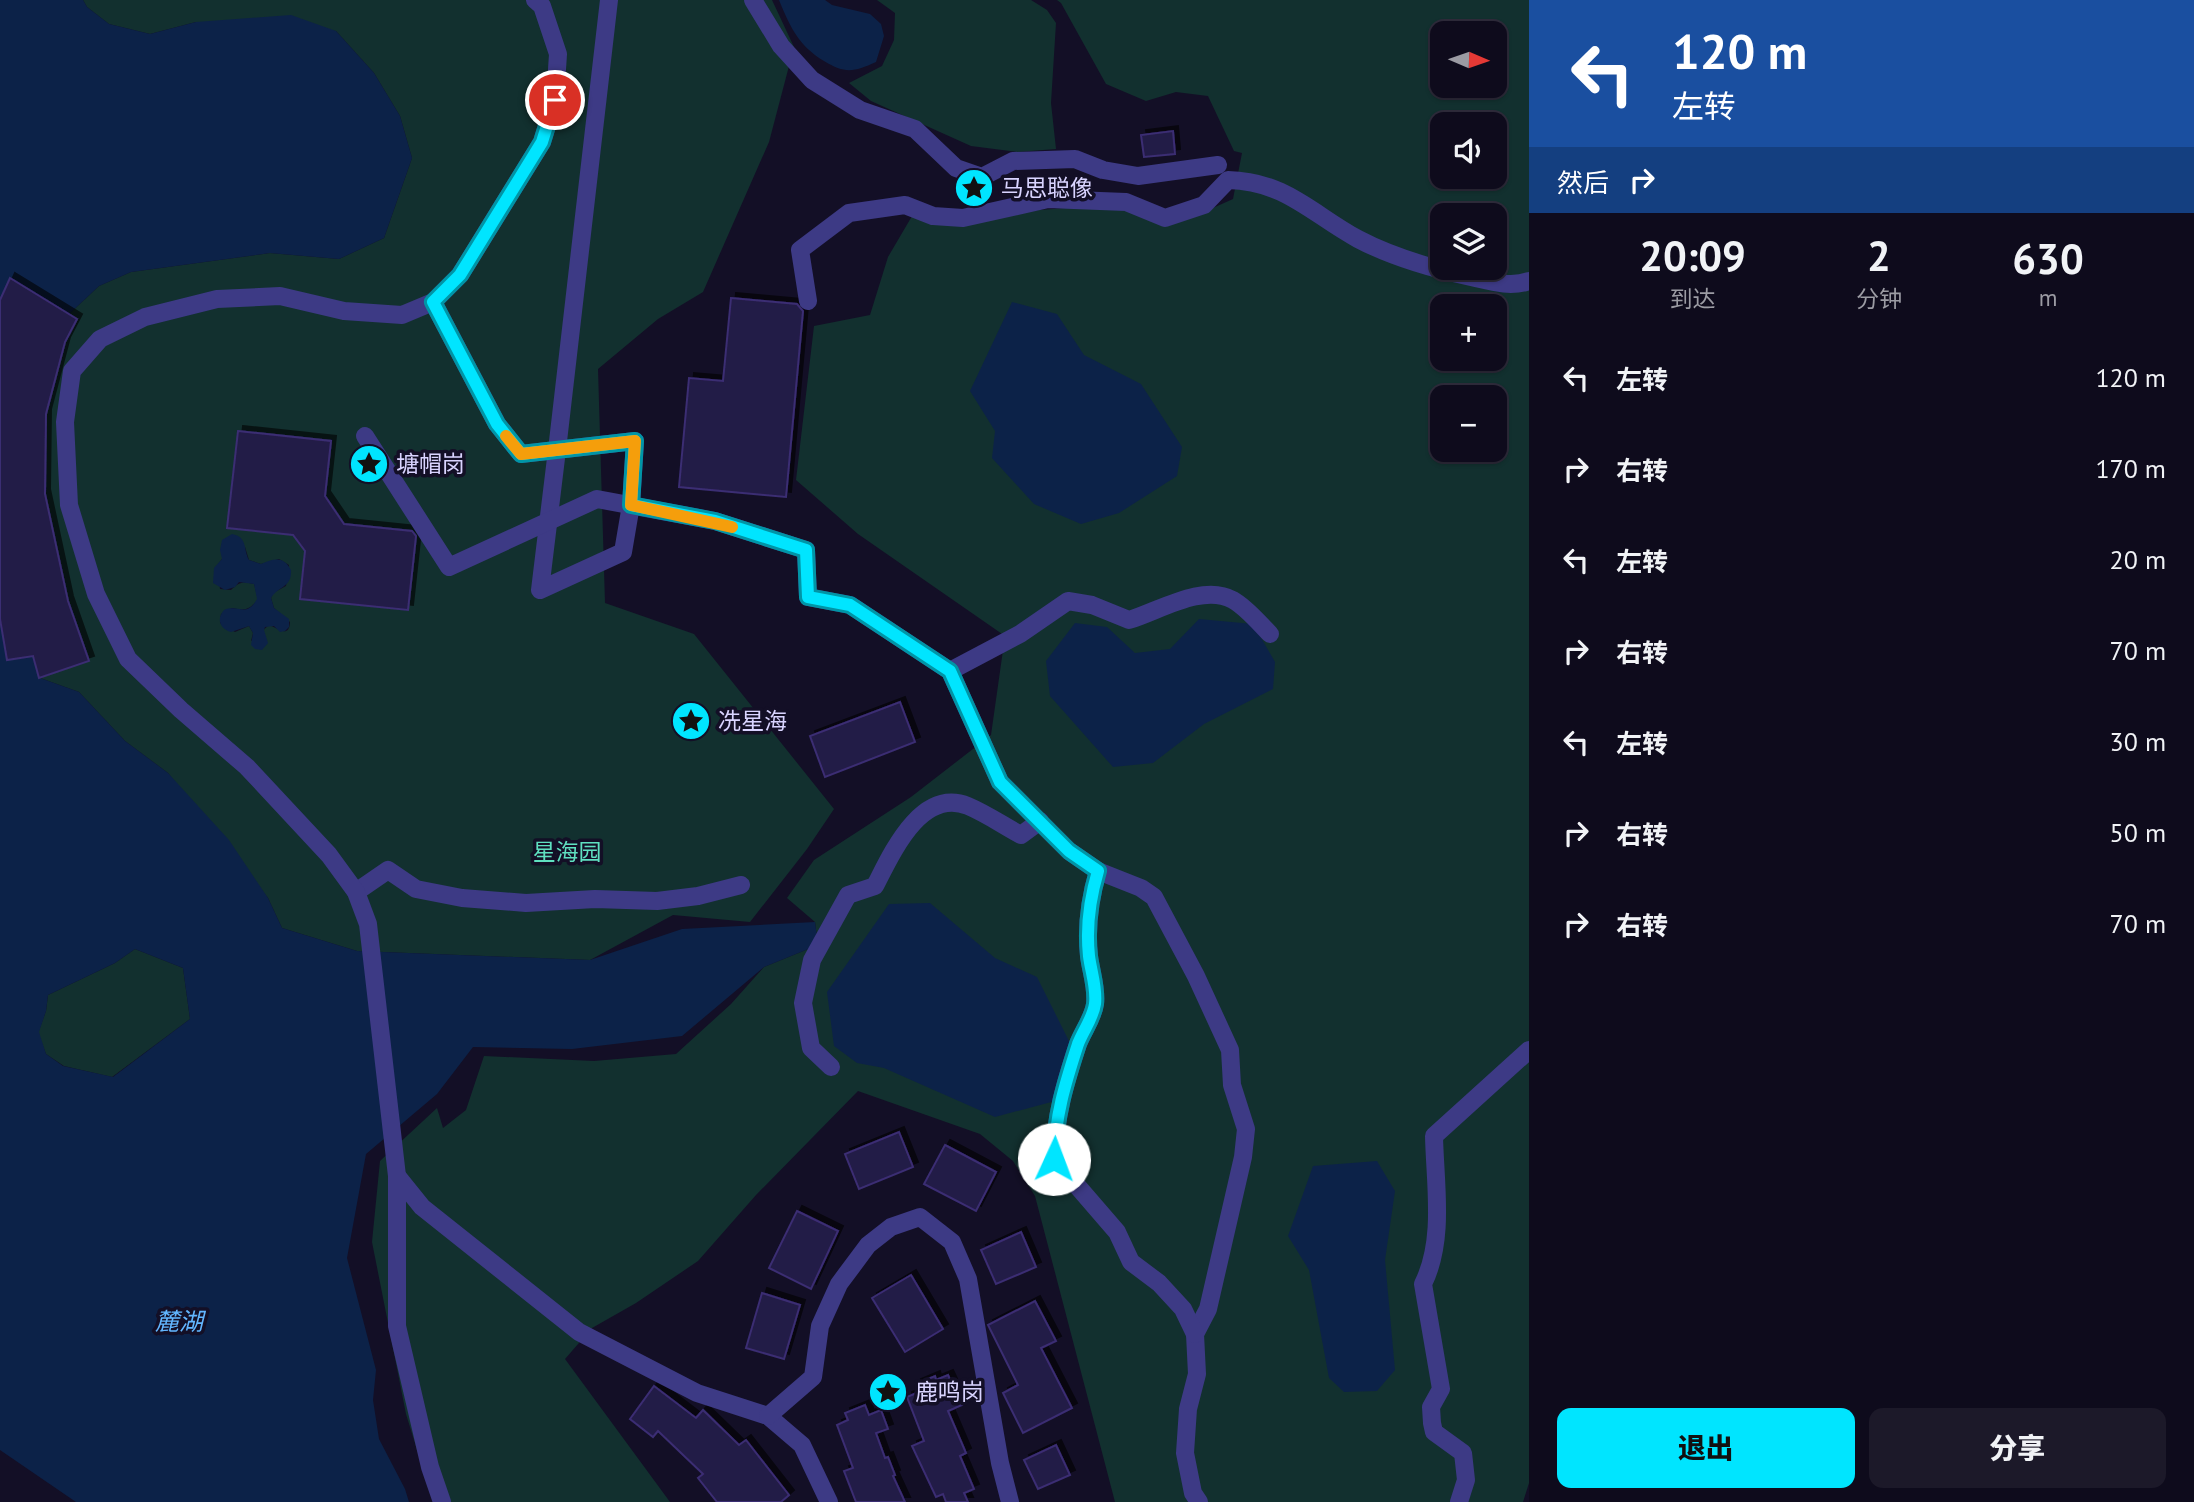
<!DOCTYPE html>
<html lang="zh">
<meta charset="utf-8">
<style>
body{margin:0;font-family:"PT Sans","Noto Sans SC",sans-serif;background:#1c1929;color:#f1f3f6;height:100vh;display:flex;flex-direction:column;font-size:26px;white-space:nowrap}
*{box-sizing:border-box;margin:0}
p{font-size:23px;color:#9b9ba3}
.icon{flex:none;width:38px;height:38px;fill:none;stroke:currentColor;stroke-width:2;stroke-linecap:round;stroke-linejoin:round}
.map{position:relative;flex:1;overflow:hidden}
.panel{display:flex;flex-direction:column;background:#0e0b1c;width:665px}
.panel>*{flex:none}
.hud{background:#1a4fa0;color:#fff;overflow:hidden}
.needle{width:46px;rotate:92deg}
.fabs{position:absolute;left:1430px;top:21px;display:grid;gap:14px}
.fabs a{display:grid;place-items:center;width:77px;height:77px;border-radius:14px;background:#0e0b1c;box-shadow:0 2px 5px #0004,0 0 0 2px #2e2b3b;font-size:35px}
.pin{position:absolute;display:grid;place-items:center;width:60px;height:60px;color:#fff;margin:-30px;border:4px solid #fff;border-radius:50%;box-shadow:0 2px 7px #0007}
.me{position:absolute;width:77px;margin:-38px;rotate:2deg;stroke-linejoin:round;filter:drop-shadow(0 0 5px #0008)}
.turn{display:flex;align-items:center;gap:24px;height:147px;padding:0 28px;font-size:32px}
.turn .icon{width:91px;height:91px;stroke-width:2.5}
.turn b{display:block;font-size:49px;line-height:60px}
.then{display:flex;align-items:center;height:66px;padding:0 28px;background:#0003;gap:14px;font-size:26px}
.eta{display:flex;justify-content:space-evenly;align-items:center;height:119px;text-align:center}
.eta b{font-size:42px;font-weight:800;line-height:49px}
.action{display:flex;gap:14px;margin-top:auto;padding:14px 28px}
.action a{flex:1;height:80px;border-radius:14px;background:#00e5ff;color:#111;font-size:28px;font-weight:800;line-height:80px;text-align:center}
.action a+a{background:#1c1929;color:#f1f3f6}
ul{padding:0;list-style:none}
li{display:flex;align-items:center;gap:21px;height:91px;padding:0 28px}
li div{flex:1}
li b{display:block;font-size:26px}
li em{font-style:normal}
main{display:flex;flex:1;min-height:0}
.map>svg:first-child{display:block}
.green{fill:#12302f;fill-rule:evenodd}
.water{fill:#0c2248;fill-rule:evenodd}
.building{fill:#241b47;stroke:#3b2d73;stroke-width:2;filter:url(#shadow)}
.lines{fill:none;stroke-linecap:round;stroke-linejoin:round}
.minor{stroke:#3d3a85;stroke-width:18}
.route-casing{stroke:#0095a6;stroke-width:18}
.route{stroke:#00e5ff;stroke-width:12}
.slow{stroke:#f59e0b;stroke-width:12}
.labels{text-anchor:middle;stroke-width:7;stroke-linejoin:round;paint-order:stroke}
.poi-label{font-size:23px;fill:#d9d4ff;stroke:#130f26;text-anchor:start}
.park-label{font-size:23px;fill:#5fe0c0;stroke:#130f26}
.water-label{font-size:24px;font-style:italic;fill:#62b6ff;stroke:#130f26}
</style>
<main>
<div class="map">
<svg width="1529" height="1502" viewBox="0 0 1529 1502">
<defs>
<filter id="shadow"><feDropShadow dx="5" dy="-5" stdDeviation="0" flood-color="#0009"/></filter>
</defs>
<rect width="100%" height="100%" fill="#130f26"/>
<!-- green -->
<g class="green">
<path d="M83 0H772L794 47 769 142 703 292 658 319 598 369 605 603 694 634 834 809 807 849 750 922 673 915 590 960 357 951 282 928 268 898 168 773 125 741 79 692 40 678 89 660 68 601 45 494 46 414 65 342 77 320 68 315 99 286 131 272 270 253 339 259 384 238 412 158 400 116 374 73 336 31 196 22 150 34 109 24 87 7ZM245 547 249 560 261 564 279 559 289 565 286 586 273 593 271 598 274 608 290 622C289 639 278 628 269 625L251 641 253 633 249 626 235 632 220 623 221 614 232 608C245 611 250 610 258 599L254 584C243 581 239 582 231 590L220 589 218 564 222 559 223 554Z"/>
<polygon points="877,0 1031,0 1047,10 1056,23 1051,103 1056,149 1018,152 971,146 871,101 849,83 882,66 894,40 895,13"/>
<path d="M1057 0H1529V1483L1523 1502H1115L1035 1196 1013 1161 980 1134 858 1091 756 1195 698 1261 636 1303 592 1328 565 1359 670 1502H433L406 1414 372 1242 380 1161 437 1108 443 1128 466 1110 484 1056 594 1061 676 1054 731 1004 764 967 818 945 815 922 787 898 814 860 911 797 991 735 1005 636 858 534 796 480 814 326 870 315 888 257 915 211 986 214 1106 205 1195 216 1233 199 1242 153 1234 151 1208 96 1176 92 1146 101 1106 84 1061 3ZM1442 33H1494V86H1442ZM1442 124H1494V177H1442ZM1442 215H1494V268H1442ZM1442 306H1494V359H1442ZM1442 397H1494V450H1442Z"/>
<polygon points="135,949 183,968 190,1019 112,1077 64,1066 46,1054 38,1033 46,1011 48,995 115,963"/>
</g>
<!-- water -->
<g class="water">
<polygon points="0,0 83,0 87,7 109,24 150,34 196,22 291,15 336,31 374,73 400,116 412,158 384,238 339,259 270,253 131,272 99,286 68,315 10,278 0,300"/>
<path d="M779 0H825L832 5 870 14 881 24 884 36 876 62C854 72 845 74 824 61 799 46 790 27 779 0Z"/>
<polygon points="1012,302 1057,314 1084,355 1141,384 1182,447 1177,476 1119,513 1081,524 1034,504 992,458 995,431 970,391"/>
<path d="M232 534C248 537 243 549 249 560L261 564C274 558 284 556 291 570 292 588 278 586 271 598L274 608 289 619V627L285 631 280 632 274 626 265 627 264 630 268 643 262 650 255 649 251 645 253 633 249 626 231 632C220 629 216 619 224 610 239 604 246 618 257 599L254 584 239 582 235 587 225 590 213 583 214 568 222 559 220 550 222 540Z"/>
<path d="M0 619 7 660 33 656 40 678 79 692 125 741 168 773 229 840 268 898 282 928 357 951 590 960 682 929 815 922 818 945 764 967 682 1036 572 1049 473 1047 437 1094 366 1154 347 1258 376 1370 373 1400 379 1439 405 1489 409 1502H76L0 1450ZM135 949 183 968 190 1019 113 1077 63 1066 46 1054 39 1032 46 1011 48 995 115 963Z"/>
<polygon points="1199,619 1253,624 1275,662 1273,689 1204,724 1153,763 1113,767 1050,696 1046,661 1075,623 1107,627 1135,653 1170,649"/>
<polygon points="930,903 995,958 1037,977 1071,1045 1055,1101 995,1117 884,1068 857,1063 834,1046 827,992 889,904"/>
<polygon points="1377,1161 1395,1191 1385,1260 1395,1370 1377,1391 1344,1392 1329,1378 1309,1270 1288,1236 1313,1166"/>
</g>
<!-- building -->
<g class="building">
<polygon points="1173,131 1175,154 1144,157 1141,135"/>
<polygon points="10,278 77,319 65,342 46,414 45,494 68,601 89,661 39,678 33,656 7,660 0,619 0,300"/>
<polygon points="731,298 797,304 803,311 786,497 679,487 689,378 723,381"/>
<polygon points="238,431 331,441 325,496 344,524 412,531 416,536 408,610 300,599 305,551 293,535 227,528"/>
<polygon points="900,702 915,742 825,777 810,736"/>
<polygon points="899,1132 913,1167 859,1189 845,1154"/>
<polygon points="945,1145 996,1172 976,1211 924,1184"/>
<polygon points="797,1211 838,1231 811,1289 769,1268"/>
<polygon points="1021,1232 1036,1267 996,1284 981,1250"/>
<polygon points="911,1275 943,1329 905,1352 872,1298"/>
<polygon points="762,1293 800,1305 784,1359 746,1348"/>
<polygon points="1035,1301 1056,1341 1041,1348 1072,1408 1023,1433 1003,1393 1018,1385 988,1325"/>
<polygon points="948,1375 962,1405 948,1411 966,1453 960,1456 974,1489 964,1493 968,1502 946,1502 943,1494 936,1497 912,1446 924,1441 907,1397 919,1392 916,1384 935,1376 936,1380"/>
<polygon points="654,1386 696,1418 703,1410 739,1445 746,1440 789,1495 781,1502 717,1502 698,1478 703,1474 658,1431 653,1437 630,1419"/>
<polygon points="865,1405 869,1415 881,1410 888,1429 876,1433 885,1458 888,1457 895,1475 893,1476 905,1502 856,1502 844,1471 853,1468 837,1425 848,1420 845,1413"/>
<polygon points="1056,1445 1070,1475 1038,1489 1024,1460"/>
</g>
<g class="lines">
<!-- minor -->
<g class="minor">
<polyline points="753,0 781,46 812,80 860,110 915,129 956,168 982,177 1013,161 1075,159 1103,170 1138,176 1218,165"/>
<path d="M808 301 800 250 849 213 905 205 933 216 963 218 1048 199 1126 202 1165 218 1204 205 1228 180C1285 181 1312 214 1358 239 1392 257 1434 269 1471 277 1489 281 1510 288 1529 281"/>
<polyline points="433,302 497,424 521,454 635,441 631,505 623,552 540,590 557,450 609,0"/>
<path d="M365 436 449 567 597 499 715 521 806 550 808 597 850 605 950 671 1020 634 1068 601 1092 605 1129 620C1159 611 1203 583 1233 600 1247 608 1259 623 1270 634"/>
<polyline points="950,671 1000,782 1069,851 1098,871 1141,888 1154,897 1196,976 1230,1050 1232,1085 1246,1129 1243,1157 1208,1309 1195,1334 1197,1374 1188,1409 1185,1453 1193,1493 1199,1502"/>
<path d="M1098 871C1090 898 1086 928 1089 956 1091 972 1097 988 1095 1004 1093 1018 1083 1031 1078 1044 1065 1083 1055 1117 1054 1159L1117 1232 1131 1262 1159 1283 1183 1309 1195 1334"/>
<polyline points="356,892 388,870 416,889 462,898 526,903 595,899 657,901 698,896 741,885"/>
<path d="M831 1067 811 1048 803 1003 812 960 848 895 875 886C892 853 921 787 968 806 987 814 1004 826 1021 835L1040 821"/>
<polyline points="397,1176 422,1207 579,1332 697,1393 768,1416 802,1445 829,1502"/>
<polyline points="768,1416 813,1377 820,1326 839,1284 868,1245 891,1227 920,1217 952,1242 968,1279 1000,1463 1010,1502"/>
<polyline points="442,1502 430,1467 397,1326 397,1176 368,924 356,892 329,855 247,767 181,710 128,659 96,594 69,505 65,422 72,371 100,339 145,317 217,299 280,296 344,311 402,315 433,302 460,275 542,142 555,100 558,54 542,6 535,0"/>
<path d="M1459 1502 1466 1480 1463 1453 1434 1432 1432 1423 1431 1407 1441 1389 1423 1284C1445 1240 1435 1184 1434 1136L1529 1050"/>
</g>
</g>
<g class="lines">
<!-- route casing -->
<g class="route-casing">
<path id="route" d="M555 100 542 142 460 275 433 302 497 424 521 454 635 441 631 505 715 521 806 550 808 597 850 605 950 671 1000 782 1069 851 1098 871C1090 898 1086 928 1089 956 1091 972 1097 988 1095 1004 1093 1018 1083 1031 1078 1044 1065 1084 1055 1116 1054 1159"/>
</g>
<!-- route -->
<use href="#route" class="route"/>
<!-- slow -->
<polyline class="slow" points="506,436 521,454 635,441 631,505 732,527"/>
</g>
<!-- icons -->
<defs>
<g id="sight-disc" transform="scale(2.0125)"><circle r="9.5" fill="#00e5ff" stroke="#130f26"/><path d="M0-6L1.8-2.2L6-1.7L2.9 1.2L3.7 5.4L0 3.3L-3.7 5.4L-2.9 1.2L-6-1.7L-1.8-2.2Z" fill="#111"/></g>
</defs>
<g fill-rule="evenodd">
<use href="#sight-disc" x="974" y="188"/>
<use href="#sight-disc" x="369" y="464"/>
<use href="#sight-disc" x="691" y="721"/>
<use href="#sight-disc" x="888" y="1392"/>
</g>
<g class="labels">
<!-- poi labels -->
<g class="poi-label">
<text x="1001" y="196">马思聪像</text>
<text x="396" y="472">塘帽岗</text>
<text x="718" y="729">冼星海</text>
<text x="915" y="1400">鹿鸣岗</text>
</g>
<!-- park labels -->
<g class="park-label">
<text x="567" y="860">星海园</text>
</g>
<!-- water labels -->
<g class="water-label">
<text x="179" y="1330">麓湖</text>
</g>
</g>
</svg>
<div class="fabs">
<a><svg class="needle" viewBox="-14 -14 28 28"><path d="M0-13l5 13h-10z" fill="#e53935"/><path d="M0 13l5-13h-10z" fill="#9b9ba3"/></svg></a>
<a><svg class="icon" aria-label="sound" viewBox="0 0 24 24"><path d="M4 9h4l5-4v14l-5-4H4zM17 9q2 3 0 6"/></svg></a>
<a><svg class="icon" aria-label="layers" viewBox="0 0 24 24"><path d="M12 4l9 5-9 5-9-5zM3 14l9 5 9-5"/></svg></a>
<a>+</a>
<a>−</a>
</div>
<div class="pin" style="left:555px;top:100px;background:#d93025"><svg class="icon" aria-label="arrive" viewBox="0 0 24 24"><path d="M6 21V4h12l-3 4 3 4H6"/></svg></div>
<svg class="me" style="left:1054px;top:1159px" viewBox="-20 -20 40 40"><circle r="19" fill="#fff"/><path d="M0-13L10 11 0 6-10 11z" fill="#00e5ff"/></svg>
</div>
<section class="panel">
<div class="hud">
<div class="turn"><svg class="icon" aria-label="left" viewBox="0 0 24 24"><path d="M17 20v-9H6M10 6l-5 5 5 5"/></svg><div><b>120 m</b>左转</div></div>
<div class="then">然后<svg class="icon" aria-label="right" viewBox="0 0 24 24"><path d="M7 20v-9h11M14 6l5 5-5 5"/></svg></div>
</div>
<div class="eta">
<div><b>20:09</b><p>到达</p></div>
<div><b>2</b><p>分钟</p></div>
<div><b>630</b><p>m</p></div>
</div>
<ul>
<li><svg class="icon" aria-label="left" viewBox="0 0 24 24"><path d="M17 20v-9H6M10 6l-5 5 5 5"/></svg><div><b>左转</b></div><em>120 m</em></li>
<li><svg class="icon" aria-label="right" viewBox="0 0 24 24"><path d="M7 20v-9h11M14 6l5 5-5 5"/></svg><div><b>右转</b></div><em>170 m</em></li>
<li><svg class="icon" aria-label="left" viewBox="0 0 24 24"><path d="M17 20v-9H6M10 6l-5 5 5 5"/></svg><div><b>左转</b></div><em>20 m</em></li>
<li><svg class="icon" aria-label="right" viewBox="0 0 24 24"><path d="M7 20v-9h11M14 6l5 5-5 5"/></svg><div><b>右转</b></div><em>70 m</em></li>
<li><svg class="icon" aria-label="left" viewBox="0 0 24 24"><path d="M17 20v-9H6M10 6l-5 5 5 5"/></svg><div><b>左转</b></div><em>30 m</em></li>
<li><svg class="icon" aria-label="right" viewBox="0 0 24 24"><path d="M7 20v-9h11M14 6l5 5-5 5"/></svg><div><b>右转</b></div><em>50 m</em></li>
<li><svg class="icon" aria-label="right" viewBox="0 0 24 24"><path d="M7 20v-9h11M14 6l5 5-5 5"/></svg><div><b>右转</b></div><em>70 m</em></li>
</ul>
<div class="action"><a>退出</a><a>分享</a></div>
</section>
</main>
